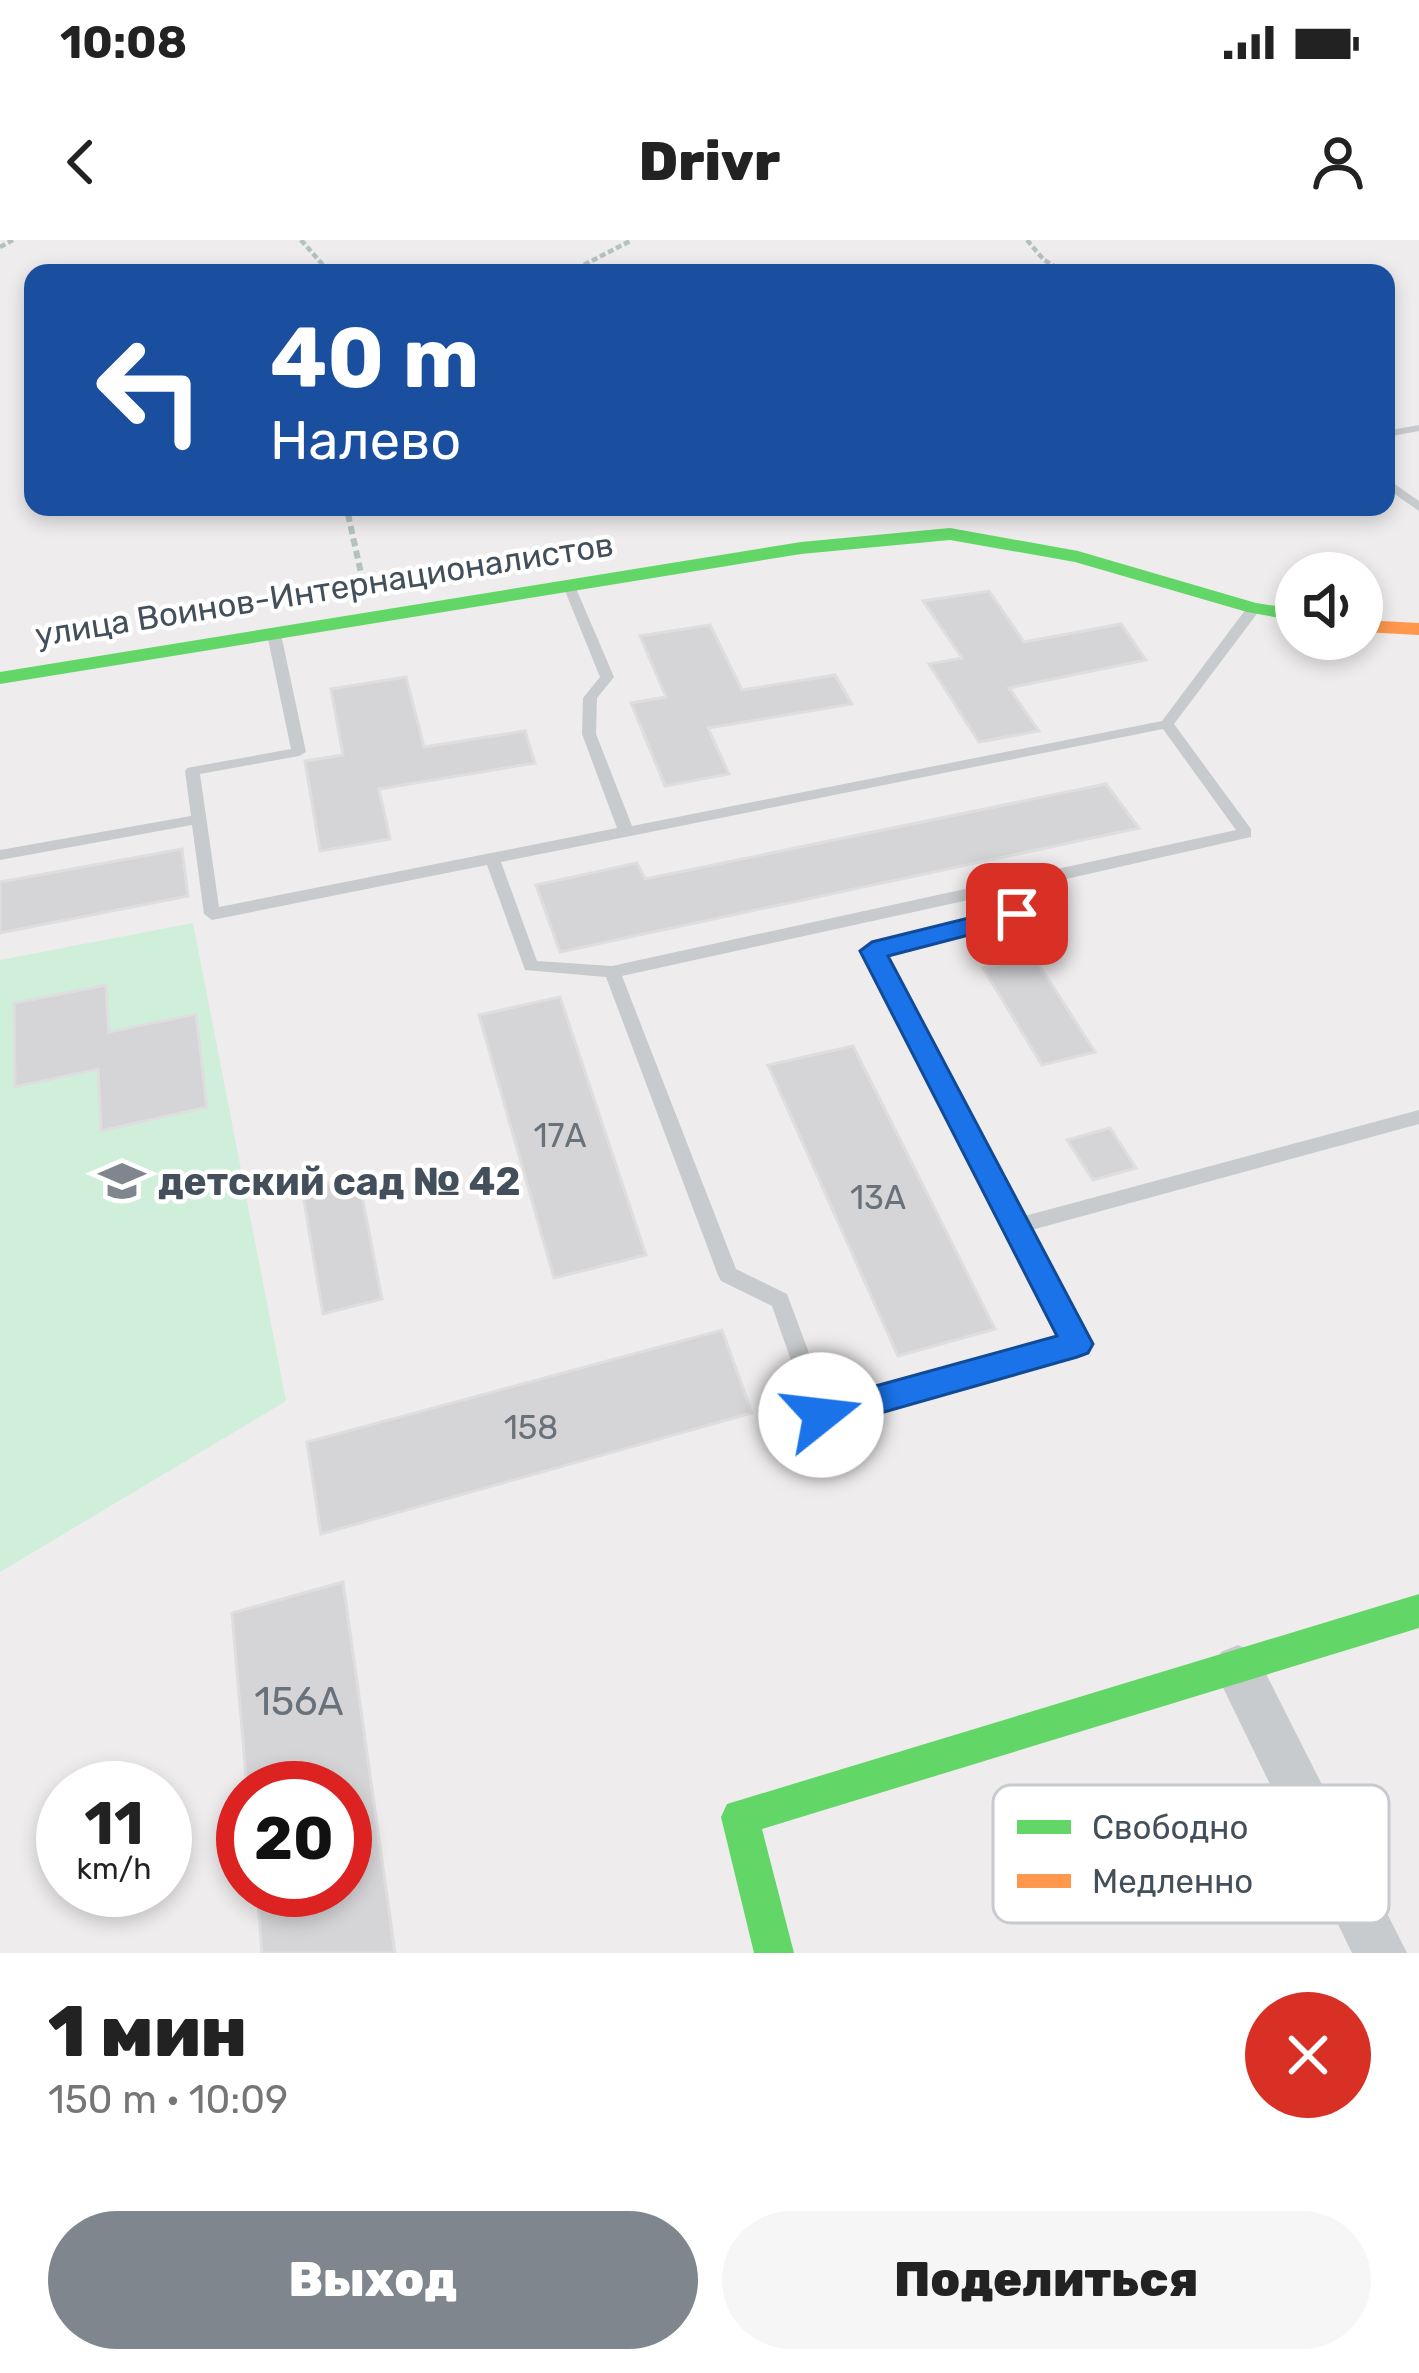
<!DOCTYPE html>
<html lang="ru">
<meta charset="utf-8">
<style>
body{margin:0;font-family:Rubik,sans-serif;background:#f6f6f6;color:#222;height:100vh;display:flex;flex-direction:column;font-size:45px;white-space:nowrap}
*{box-sizing:border-box;margin:0}
p{font-size:39px;color:#767676}
.icon{flex:none;width:66px;height:66px;fill:none;stroke:currentColor;stroke-width:2;stroke-linecap:round;stroke-linejoin:round}
.map{position:relative;height:1713px;overflow:hidden}
.panel{display:flex;flex-direction:column;background:#fff;flex:1}
.panel>*{flex:none}
.hud{position:absolute;left:24px;top:24px;width:1371px;height:252px;border-radius:24px;box-shadow:0 6px 18px #0003;background:#1a4fa0;color:#fff;overflow:hidden}
.buttons{position:absolute;left:1275px;top:312px;display:grid;gap:24px}
.buttons a{display:grid;place-items:center;width:108px;height:108px;border-radius:50%;background:#fff;box-shadow:0 6px 18px #0003;font-size:60px}
.speed{position:absolute;left:36px;top:1521px;display:flex;gap:24px;font-size:60px;font-weight:700;text-align:center}
.speed>*{display:grid;place-content:center;width:156px;height:156px;border-radius:50%;background:#fff;box-shadow:0 6px 18px #0003;line-height:1}
.speed small{font-size:30px;font-weight:400}
.speed .limit{border:18px solid #d22;background:#fff;color:#111}
.pin{position:absolute;display:grid;place-items:center;width:102px;height:102px;color:#fff;margin:-51px;border-radius:24px;box-shadow:0 6px 18px #0006}
.me{position:absolute;width:132px;margin:-66px;rotate:74deg;stroke-linejoin:round;filter:drop-shadow(0 0 9px #0008)}
.turn{display:flex;align-items:center;gap:42px;height:252px;padding:0 48px;font-size:54px}
.turn .icon{width:156px;height:156px;stroke-width:2.5}
.turn b{display:block;font-size:84px;line-height:102px}
.round{display:grid;place-items:center;flex:none;width:126px;height:126px;border-radius:63px;background:#f6f6f6}
.headline{display:flex;align-items:center;justify-content:space-between;height:204px;padding:0 48px}
h1{font-size:72px;font-weight:800;line-height:90px}
.primary-button{display:flex;gap:24px;margin-top:auto;padding:24px 48px}
.primary-button a{flex:1;height:138px;border-radius:72px;background:#7f868d;color:#fff;font-size:48px;font-weight:800;line-height:138px;text-align:center}
.primary-button a+a{background:#f6f6f6;color:#222}
.status{display:flex;justify-content:space-between;align-items:center;height:84px;padding:0 60px;background:#fff;direction:ltr}
.status svg{height:33px;fill:currentColor}
header{display:flex;justify-content:space-between;align-items:center;height:156px;padding:0 48px;background:#fff;font-size:54px;font-weight:800}
.map>svg:first-child{display:block}
.green{fill:#cfefda}
.building{fill:#d5d4d7;stroke:#dfdedf;stroke-width:3}
.lines{fill:none;stroke-linecap:round;stroke-linejoin:round}
.path-far1{stroke:#b4c2be;stroke-width:4.5;stroke-dasharray:6 3;stroke-linecap:butt}
.path{stroke:#b4c2be;stroke-width:6;stroke-dasharray:8 4.5;stroke-linecap:butt}
.lane{fill:#c8cbcd;fill-rule:evenodd}
.street{fill:#c8cbcd;fill-rule:evenodd}
.fast{fill:#63d668;fill-rule:evenodd}
.slow{fill:#ff974d;fill-rule:evenodd}
.route{fill:#1a73e8;stroke:#114b97;stroke-width:3}
.labels{text-anchor:middle;stroke-width:9;stroke-linejoin:round;paint-order:stroke}
.far-street-label{font-size:33px;fill:#434f5a;stroke:#fff}
.number-label{font-size:33px;fill:#69727a}
.poi-label{font-size:39px;font-weight:bold;fill:#434f5a;stroke:#fff;text-anchor:start}
.near-number-label{font-size:39px;fill:#69727a}
.key{fill:#fff;stroke:#c7cace;stroke-width:3}
.key-label{font-size:33px;fill:#434f5a}
</style>
<div class="status"><b>10:08</b><svg viewBox="0 0 49 12"><path d="M0 12V9h3v3zM5 12V6h3v6zM10 12V3h3v9zM15 12V0h3v12zM26 1h20v11H26zM47 4h2v5h-2z"/></svg></div>
<header><svg class="icon" aria-label="back" viewBox="0 0 24 24"><path d="M15 5l-7 7 7 7"/></svg>Drivr<svg class="icon" aria-label="person" viewBox="0 0 24 24"><circle cx="12" cy="8" r="4"/><path d="M4 21q1-7 8-7t8 7"/></svg></header>
<div class="map">
<svg width="1419" height="1713" viewBox="0 0 1419 1713">
<rect width="100%" height="100%" fill="#eeecec"/>
<!-- green -->
<polygon class="green" points="193,683 286,1161 0,1332 0,720"/>
<!-- building -->
<g class="building">
<polygon points="989,351 1024,402 1121,384 1146,420 1009,448 1039,491 979,502 929,424 962,418 923,361"/>
<polygon points="710,385 742,450 835,435 852,464 708,488 729,534 665,546 631,463 666,457 640,396"/>
<polygon points="406,437 424,507 525,491 535,523 379,549 390,599 320,611 305,521 343,515 331,449"/>
<polygon points="1106,544 1139,588 560,712 536,645 637,623 645,639"/>
<polygon points="182,609 188,656 0,693 0,642"/>
<polygon points="1034,717 1095,812 1042,825 983,728"/>
<polygon points="106,745 109,792 196,774 207,867 101,891 98,829 15,847 14,763"/>
<polygon points="560,757 646,1015 554,1038 479,775"/>
<polygon points="853,806 995,1089 898,1116 768,825"/>
<polygon points="1110,888 1136,928 1093,940 1067,900"/>
<polygon points="358,936 382,1059 323,1074 302,949"/>
<polygon points="722,1090 752,1173 321,1294 307,1202"/>
<polygon points="343,1342 395,1713 262,1713 257,1650 345,1650 345,1548 247,1548 232,1373"/>
</g>
<g class="lines">
<!-- path-far1 -->
<g class="path-far1">
<polyline points="301,0 330,33"/>
<polyline points="1027,0 1044,20 1066,33"/>
<polyline points="0,7 13,0"/>
<polyline points="568,33 632,0"/>
<polyline points="347,267 349,277"/>
</g>
<!-- path -->
<polyline class="path" points="348,274 364,347"/>
<!-- lane -->
<g class="lane">
<polygon points="1419,185 1419,191 1386,197 1386,191"/>
<polygon points="1386,238 1419,261 1419,271 1386,248"/>
<path d="M569 342 575 346 614 437 597 458 596 494 632 586 1162 481 1249 365H1259V371L1174 484 1251 589V597L1031 647 1023 678 882 714 1021 977 1419 870V884L1028 991 1087 1104 1084 1110 821 1185 813 1182 810 1175 772 1066 721 1041 718 1035 606 737 525 730 487 625 212 680 204 674 192 585 0 620V610L191 576 185 531 187 528 291 509 267 394 274 390 281 394 306 512 299 516 200 534 219 667 617 588 582 494 583 458 600 437 563 346ZM1163 489 1236 590 612 726 537 721 501 622ZM1014 650 1010 670 872 705 864 711 1064 1099 828 1164 787 1054 736 1029 622 736Z"/>
</g>
<!-- street -->
<polygon class="street" points="1238,1405 1255,1412 1407,1713 1352,1713 1214,1429 1221,1412"/>
<!-- fast -->
<g class="fast">
<polygon points="950,288 1078,311 1256,363 1296,369 1296,381 1247,372 1075,322 950,300 801,314 0,444 0,432 801,302"/>
<polygon points="1419,1354 1419,1388 762,1589 794,1713 754,1713 721,1577 727,1564"/>
</g>
<!-- slow -->
<polygon class="slow" points="1362,380 1419,383 1419,395 1362,392"/>
</g>
<!-- route -->
<polygon class="route" points="1017,666 1029,674 1026,680 888,716 1093,1104 1088,1113 1077,1117 821,1190 810,1186 805,1175 810,1165 821,1161 1057,1096 860,711 872,702"/>
<!-- icons -->
<defs>
<g id="school-bare" transform="scale(3.6)"><path d="M0-5L7-2L0 1L-7-2ZM-4 1L0 2.5L4 1V4Q0 6-4 4Z" fill="#7f868d" stroke="#fff" stroke-width="2.5" paint-order="stroke"/></g>
</defs>
<g fill-rule="evenodd">
<use href="#school-bare" x="122" y="941"/>
</g>
<g class="labels">
<!-- far-street labels -->
<g class="far-street-label">
<text transform="translate(324 349) rotate(-9)" y="12">улица Воинов-Интернационалистов</text>
</g>
<!-- number labels -->
<g class="number-label">
<text x="560" y="907">17А</text>
<text x="878" y="969">13А</text>
<text x="531" y="1199">158</text>
</g>
<!-- poi labels -->
<g class="poi-label">
<text x="158" y="955">детский сад № 42</text>
</g>
<!-- near-number labels -->
<g class="near-number-label">
<text x="299" y="1475">156А</text>
</g>
</g>
<!-- legend -->
<rect x="993" y="1545" width="396" height="138" rx="18" class="key"/>
<rect x="1017" y="1580" width="54" height="14" fill="#63d668"/>
<rect x="1017" y="1634" width="54" height="14" fill="#ff974d"/>
<g class="key-label">
<text x="1092" y="1599">Свободно</text>
<text x="1092" y="1653">Медленно</text>
</g>
</svg>
<div class="buttons">
<a><svg class="icon" aria-label="sound" viewBox="0 0 24 24"><path d="M4 9h4l5-4v14l-5-4H4zM17 9q2 3 0 6"/></svg></a>
</div>
<div class="speed"><div>11<small>km/h</small></div><div class="limit">20</div></div>
<div class="pin" style="left:1017px;top:674px;background:#d93025"><svg class="icon" aria-label="arrive" viewBox="0 0 24 24"><path d="M6 21V4h12l-3 4 3 4H6"/></svg></div>
<svg class="me" style="left:821px;top:1175px" viewBox="-20 -20 40 40"><circle r="19" fill="#fff"/><path d="M0-13L10 11 0 6-10 11z" fill="#1a73e8"/></svg>
<div class="hud">
<div class="turn"><svg class="icon" aria-label="left" viewBox="0 0 24 24"><path d="M17 20v-9H6M10 6l-5 5 5 5"/></svg><div><b>40 m</b>Налево</div></div>
</div>
</div>
<section class="panel">
<div class="headline"><div><h1>1 мин</h1><p>150 m · 10:09</p></div><a class="round" style="background:#d93025;color:#fff"><svg class="icon" aria-label="close" viewBox="0 0 24 24"><path d="M6 6l12 12M18 6L6 18"/></svg></a></div>
<div class="primary-button"><a>Выход</a><a>Поделиться</a></div>
</section>
